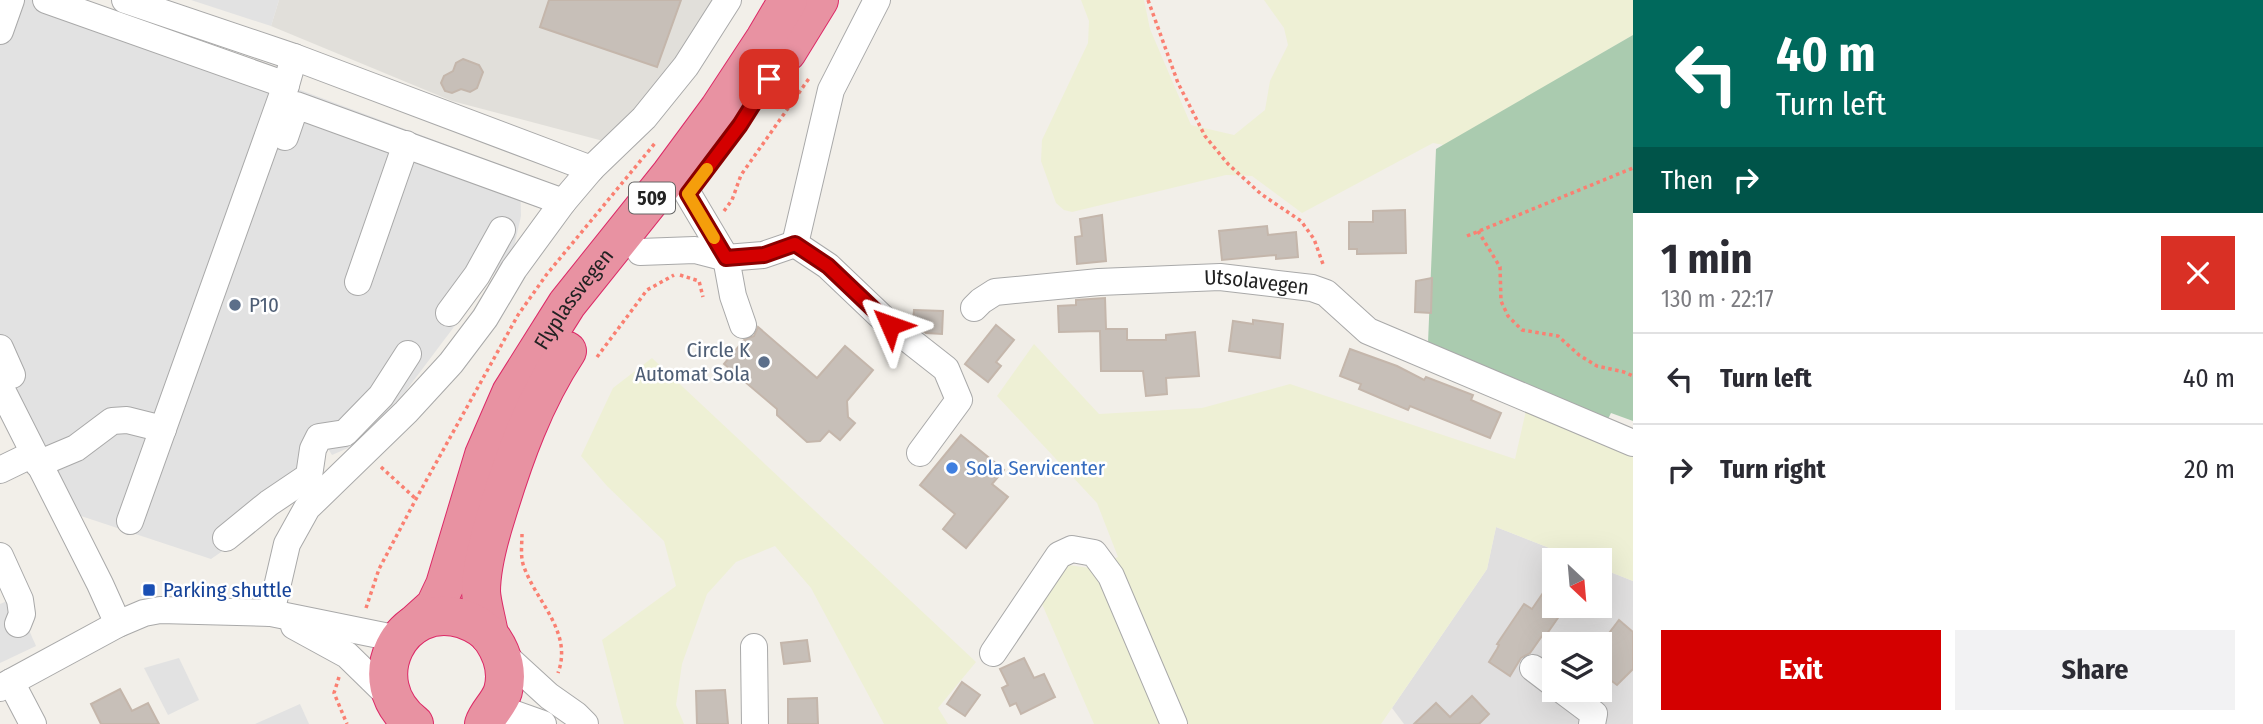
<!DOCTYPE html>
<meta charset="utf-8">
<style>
body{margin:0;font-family:"Fira Sans Condensed",sans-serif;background:#f2f2f3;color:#2b2b33;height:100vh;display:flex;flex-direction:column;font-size:26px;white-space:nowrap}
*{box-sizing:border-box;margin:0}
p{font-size:23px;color:#7c7c81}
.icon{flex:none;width:38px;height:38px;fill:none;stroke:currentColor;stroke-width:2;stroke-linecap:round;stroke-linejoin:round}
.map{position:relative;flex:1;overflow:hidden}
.sheet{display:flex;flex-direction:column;background:#fff;width:630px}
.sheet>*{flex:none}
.guide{background:#00695c;color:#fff;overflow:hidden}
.needle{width:46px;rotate:154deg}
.controls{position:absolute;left:1542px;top:548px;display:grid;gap:14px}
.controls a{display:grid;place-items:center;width:70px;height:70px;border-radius:0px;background:#fff;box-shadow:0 7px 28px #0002;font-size:35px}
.pin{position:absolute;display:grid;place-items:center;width:60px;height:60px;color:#fff;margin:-30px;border-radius:14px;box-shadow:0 4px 10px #0006}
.me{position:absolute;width:77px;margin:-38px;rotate:313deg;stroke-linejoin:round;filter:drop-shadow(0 0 5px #0008)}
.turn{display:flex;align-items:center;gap:24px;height:147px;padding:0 28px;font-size:32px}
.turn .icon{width:91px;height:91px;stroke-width:2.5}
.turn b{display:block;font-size:49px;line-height:60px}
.then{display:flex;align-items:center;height:66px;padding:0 28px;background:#0003;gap:14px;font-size:26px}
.round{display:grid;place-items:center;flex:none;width:74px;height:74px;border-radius:0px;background:#f2f2f3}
.headline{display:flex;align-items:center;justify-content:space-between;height:119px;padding:0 28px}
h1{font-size:42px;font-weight:700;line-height:52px}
.action{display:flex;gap:14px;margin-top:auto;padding:14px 28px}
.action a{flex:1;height:80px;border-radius:0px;background:#d40000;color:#fff;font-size:28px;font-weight:700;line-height:80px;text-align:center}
.action a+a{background:#f2f2f3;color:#2b2b33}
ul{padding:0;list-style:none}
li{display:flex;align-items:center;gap:21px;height:91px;padding:0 28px;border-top:2px solid #e1e1e2}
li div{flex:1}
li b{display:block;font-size:26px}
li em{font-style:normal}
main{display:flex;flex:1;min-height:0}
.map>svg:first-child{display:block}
.residential{fill:#e0dfdf;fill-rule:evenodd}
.airport{fill:#e1dfda}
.farmland{fill:#eef0d5}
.cemetery{fill:#aacbaf}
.parking{fill:#e2e2e2}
.building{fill:#c7bfb8;stroke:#c4b6ab;stroke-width:2}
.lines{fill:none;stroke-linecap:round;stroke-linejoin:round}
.minor-casing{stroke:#a9a9a9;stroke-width:28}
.highway-casing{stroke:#dc2a67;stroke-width:40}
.path{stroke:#fa8072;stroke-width:3.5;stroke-dasharray:3.5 3.5;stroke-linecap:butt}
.minor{stroke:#fff;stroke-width:26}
.highway{stroke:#e892a2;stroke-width:38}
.route-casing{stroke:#8a0000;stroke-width:18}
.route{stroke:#d40000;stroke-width:12}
.slow{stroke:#f59e0b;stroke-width:12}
.service-dot{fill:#5c6f8a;stroke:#fff;stroke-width:2.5}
.shop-dot{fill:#3f7fe0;stroke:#fff;stroke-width:2.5}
.transit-dot{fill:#1a4fb4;stroke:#fff;stroke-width:2.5}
.labels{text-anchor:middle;stroke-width:5;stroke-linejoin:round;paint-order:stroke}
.shield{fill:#fff;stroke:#646464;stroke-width:2}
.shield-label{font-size:19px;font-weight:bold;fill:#222}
.street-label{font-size:21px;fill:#222;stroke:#fff}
.service-label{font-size:21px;fill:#4e5e75;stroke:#fff;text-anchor:start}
.shop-label{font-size:21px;fill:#366cbe;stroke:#fff;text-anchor:start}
.transit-label{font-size:21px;fill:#164399;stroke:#fff;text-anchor:start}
</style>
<main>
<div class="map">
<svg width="1633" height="724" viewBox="0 0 1633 724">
<rect width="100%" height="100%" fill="#f2efe9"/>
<!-- residential -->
<path class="residential" d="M1496 527 1580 560H1554V606H1600V568L1633 581V724H1404L1392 708 1487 569ZM1554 644H1600V690H1554Z"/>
<!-- airport -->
<polygon class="airport" points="279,0 715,0 682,59 607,142 452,101 271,26"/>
<!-- farmland -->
<g class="farmland">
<polygon points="1081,0 1144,0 1150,29 1191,125 1234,135 1265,110 1270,81 1288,45 1284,28 1264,0 1633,0 1633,35 1444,145 1433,143 1302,213 1252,176 1226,175 1072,212 1064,210 1056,203 1041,161 1042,140 1088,43 1089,21"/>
<polygon points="1034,344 1099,414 1202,408 1290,384 1515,459 1527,406 1633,451 1633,581 1600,568 1600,560 1580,560 1496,527 1487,569 1381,724 1094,724 1042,604 1055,574 1068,565 1090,568 1118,557 1097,503 997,396"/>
<polygon points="652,358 976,662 938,708 948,724 884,724 811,588 775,546 736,562 707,594 682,664 676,705 684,724 624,724 602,640 676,586 664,541 607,486 581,456 613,388"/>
</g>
<!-- cemetery -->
<polygon class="cemetery" points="1633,35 1633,421 1611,413 1607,421 1530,385 1428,343 1436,149"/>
<!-- parking -->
<g class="parking">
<polygon points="0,0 59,0 520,172 521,216 514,247 405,392 357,444 332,455 325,444 320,484 211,559 78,515 0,363"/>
<polygon points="191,0 279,0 271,26"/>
<polygon points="7,601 28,628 36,646 0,663 0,604"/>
<polygon points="179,658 199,700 168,715 144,668"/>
<polygon points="300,704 309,724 255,724"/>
</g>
<!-- building -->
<g class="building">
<polygon points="549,0 681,0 657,67 540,27"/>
<polygon points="463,59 479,65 483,72 477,88 470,92 461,89 452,93 445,91 441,83 444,76 453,71 456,63"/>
<polygon points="1405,210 1406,253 1357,254 1357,249 1349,249 1349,222 1373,222 1373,211"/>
<polygon points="1102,215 1106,261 1077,264 1075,237 1082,236 1080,219"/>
<polygon points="1267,226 1268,235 1296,232 1298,257 1276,259 1276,255 1222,260 1219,231"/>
<polygon points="1432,278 1431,313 1415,312 1416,281"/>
<polygon points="1105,298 1106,329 1127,329 1127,340 1166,340 1166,335 1195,332 1199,376 1166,378 1167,394 1146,396 1143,371 1101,371 1100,331 1059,332 1058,306 1076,305 1076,300"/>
<polygon points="914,310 943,311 942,334 926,333 913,323"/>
<polygon points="1253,320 1283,324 1280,358 1229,351 1233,321 1253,324"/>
<polygon points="996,325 1014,340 996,362 1001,366 988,382 965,364"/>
<polygon points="758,327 817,378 845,346 873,370 847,401 848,417 855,423 840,440 829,431 820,441 807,442 777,415 777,409 724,364 744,340 754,336"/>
<polygon points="1350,349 1397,366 1424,380 1426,377 1473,395 1471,400 1501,413 1490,438 1410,406 1408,410 1359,389 1361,384 1340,376"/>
<polygon points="961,435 1004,470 992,484 1008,497 966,548 943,529 955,514 920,485"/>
<polygon points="1554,577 1554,607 1562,612 1544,638 1542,636 1530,653 1521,658 1510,676 1489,662 1497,649 1499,645 1497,644 1524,604 1532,609"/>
<polygon points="1619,620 1633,632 1633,669 1617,685 1600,672 1600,645"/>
<polygon points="807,640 810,661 784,664 781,643"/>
<polygon points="1024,658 1034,678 1044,674 1055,697 1021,714 1016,703 1010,706 1002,688 1008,685 1000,669"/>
<polygon points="962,682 980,695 965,716 947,704"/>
<polygon points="120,689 132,711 148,703 159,724 101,724 91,704"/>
<polygon points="725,690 728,724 697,724 696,691"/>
<polygon points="1472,696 1489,714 1479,724 1414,724 1436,703 1450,717"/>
<polygon points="817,698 818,724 788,724 788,699"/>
</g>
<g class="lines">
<!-- minor casing -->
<g class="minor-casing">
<g id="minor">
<polyline points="46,0 286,85"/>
<polyline points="125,0 294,57 591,169"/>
<polyline points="0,31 11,0"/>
<polyline points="285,137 296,105 563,202"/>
<polyline points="795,244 828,266 890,325 946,369 959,400 920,453"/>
<polyline points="795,244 831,90 877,0"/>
<polyline points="640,252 695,250 726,258 688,194"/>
<polyline points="358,282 406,144"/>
<path id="s1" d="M974 308 981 301 995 292 1099 282 1220 277 1312 288 1326 293 1368 331 1633 443"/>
<polyline points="449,313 477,275 502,230"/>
<polyline points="743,325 733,296 726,258 763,255 795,244"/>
<polyline points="0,348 12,375"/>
<polyline points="0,386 100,584 118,624"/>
<polyline points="38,464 76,448 112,421 127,420 163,429"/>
<polyline points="0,470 33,454"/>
<polyline points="130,521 286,85 294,57"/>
<polyline points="226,538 269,503 309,476 313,449 319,437 345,433 381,396 408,354"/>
<polyline points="0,556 20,600 22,614 18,624"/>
<polyline points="271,613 287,544 307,508 406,412 451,363 485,318 514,269 563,202 591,169 644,118 686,66 728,0"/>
<polyline points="294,626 347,655 391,698"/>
<polyline points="754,647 755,724"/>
<polyline points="501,652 549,696 576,715 585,724"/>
<polyline points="993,653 1059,555 1072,549 1094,553 1111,576 1174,724"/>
<polyline points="1533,668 1554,684"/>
<polyline points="11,682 33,724"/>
<polyline points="0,688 118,624 144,613 160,610 271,613 399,639"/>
<polyline points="1562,690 1594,714 1592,724"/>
<polyline points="495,707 543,724"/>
</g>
</g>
<!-- highway casing -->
<g class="highway-casing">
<g id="highway">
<polyline points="787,52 819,0"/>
<path id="s2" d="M414 625 435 606 445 585 484 455 511 393 567 304 671 174 719 109 765 39 788 0"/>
<path d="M489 635C487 621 482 606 481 592 481 566 489 538 497 513 514 457 534 401 567 351"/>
<path d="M414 724C359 682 400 599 463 619 474 623 486 629 493 640 503 655 508 673 503 691 499 704 488 712 484 724"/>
</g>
</g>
<!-- path -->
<g class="path">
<polyline points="1148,0 1178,83 1205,136 1228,164 1261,194 1301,221 1314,239 1324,267"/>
<polyline points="724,211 732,200 741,175 810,77"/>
<polyline points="1478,231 1500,267 1501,301 1508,316 1522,330 1558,336 1579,355 1597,366 1624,372 1633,376"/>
<polyline points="1467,236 1633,168"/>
<polyline points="680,275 699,281 703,297"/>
<polyline points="597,357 647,290 674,275"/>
<polyline points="381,467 416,499"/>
<path d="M522 534C522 544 520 557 524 567 537 603 573 632 558 673"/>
<polyline points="366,608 379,569 416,499 518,315 547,274 656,142"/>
<polyline points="339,677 334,693 347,724"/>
</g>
<!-- minor -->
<use href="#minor" class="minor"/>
<!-- highway -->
<use href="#highway" class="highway"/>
</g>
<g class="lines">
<!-- route casing -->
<g class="route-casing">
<polyline id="route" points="769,79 740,125 688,194 726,258 764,255 795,244 828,266 890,325"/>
</g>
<!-- route -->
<use href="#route" class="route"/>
<!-- slow -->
<polyline class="slow" points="707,169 688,194 714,238"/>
</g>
<!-- markers -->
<g class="service-dot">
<circle cx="235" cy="305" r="7"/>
<circle cx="764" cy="362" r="7"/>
</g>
<circle class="shop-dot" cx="952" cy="468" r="7"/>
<rect class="transit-dot" x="142" y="583" width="14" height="14" rx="3.5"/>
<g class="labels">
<!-- shield labels -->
<rect class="shield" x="629" y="182.5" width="46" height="31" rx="5"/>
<g class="shield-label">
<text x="652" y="205">509</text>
</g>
<!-- street labels -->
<g class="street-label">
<text dy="7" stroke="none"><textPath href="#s1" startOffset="289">Utsolavegen</textPath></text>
<text dy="7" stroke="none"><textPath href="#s2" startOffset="368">Flyplassvegen</textPath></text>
</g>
<!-- service labels -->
<g class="service-label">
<text x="249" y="312">P10</text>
<text x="750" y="357" text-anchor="end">Circle K<tspan x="750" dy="24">Automat Sola</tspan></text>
</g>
<!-- shop labels -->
<g class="shop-label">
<text x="966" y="475">Sola Servicenter</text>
</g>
<!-- transit labels -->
<g class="transit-label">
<text x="163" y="597">Parking shuttle</text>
</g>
</g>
</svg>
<div class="controls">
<a><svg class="needle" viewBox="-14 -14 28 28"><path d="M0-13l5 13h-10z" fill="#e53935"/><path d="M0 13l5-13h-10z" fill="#7c7c81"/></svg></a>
<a><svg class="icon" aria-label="layers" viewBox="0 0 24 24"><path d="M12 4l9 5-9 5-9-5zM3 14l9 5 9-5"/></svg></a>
</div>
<div class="pin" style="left:769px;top:79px;background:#d93025"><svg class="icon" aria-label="arrive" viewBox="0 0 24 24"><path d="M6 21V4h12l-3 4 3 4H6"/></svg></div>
<svg class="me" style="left:890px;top:325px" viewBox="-20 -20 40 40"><path d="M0-17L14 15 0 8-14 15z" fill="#d40000" stroke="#fff" stroke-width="4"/></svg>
</div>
<section class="sheet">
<div class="guide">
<div class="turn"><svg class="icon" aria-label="left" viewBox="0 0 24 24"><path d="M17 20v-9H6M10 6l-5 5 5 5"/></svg><div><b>40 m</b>Turn left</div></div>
<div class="then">Then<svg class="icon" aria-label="right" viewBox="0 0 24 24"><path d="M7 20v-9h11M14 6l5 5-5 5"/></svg></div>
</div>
<div class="headline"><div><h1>1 min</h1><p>130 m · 22:17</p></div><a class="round" style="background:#d93025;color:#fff"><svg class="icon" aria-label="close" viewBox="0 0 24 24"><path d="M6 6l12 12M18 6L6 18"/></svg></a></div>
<ul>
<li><svg class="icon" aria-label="left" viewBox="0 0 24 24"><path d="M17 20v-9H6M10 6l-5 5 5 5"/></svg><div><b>Turn left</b></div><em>40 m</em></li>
<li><svg class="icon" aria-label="right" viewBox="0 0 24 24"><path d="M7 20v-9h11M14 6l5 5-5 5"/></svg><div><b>Turn right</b></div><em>20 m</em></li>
</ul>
<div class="action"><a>Exit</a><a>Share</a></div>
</section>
</main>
